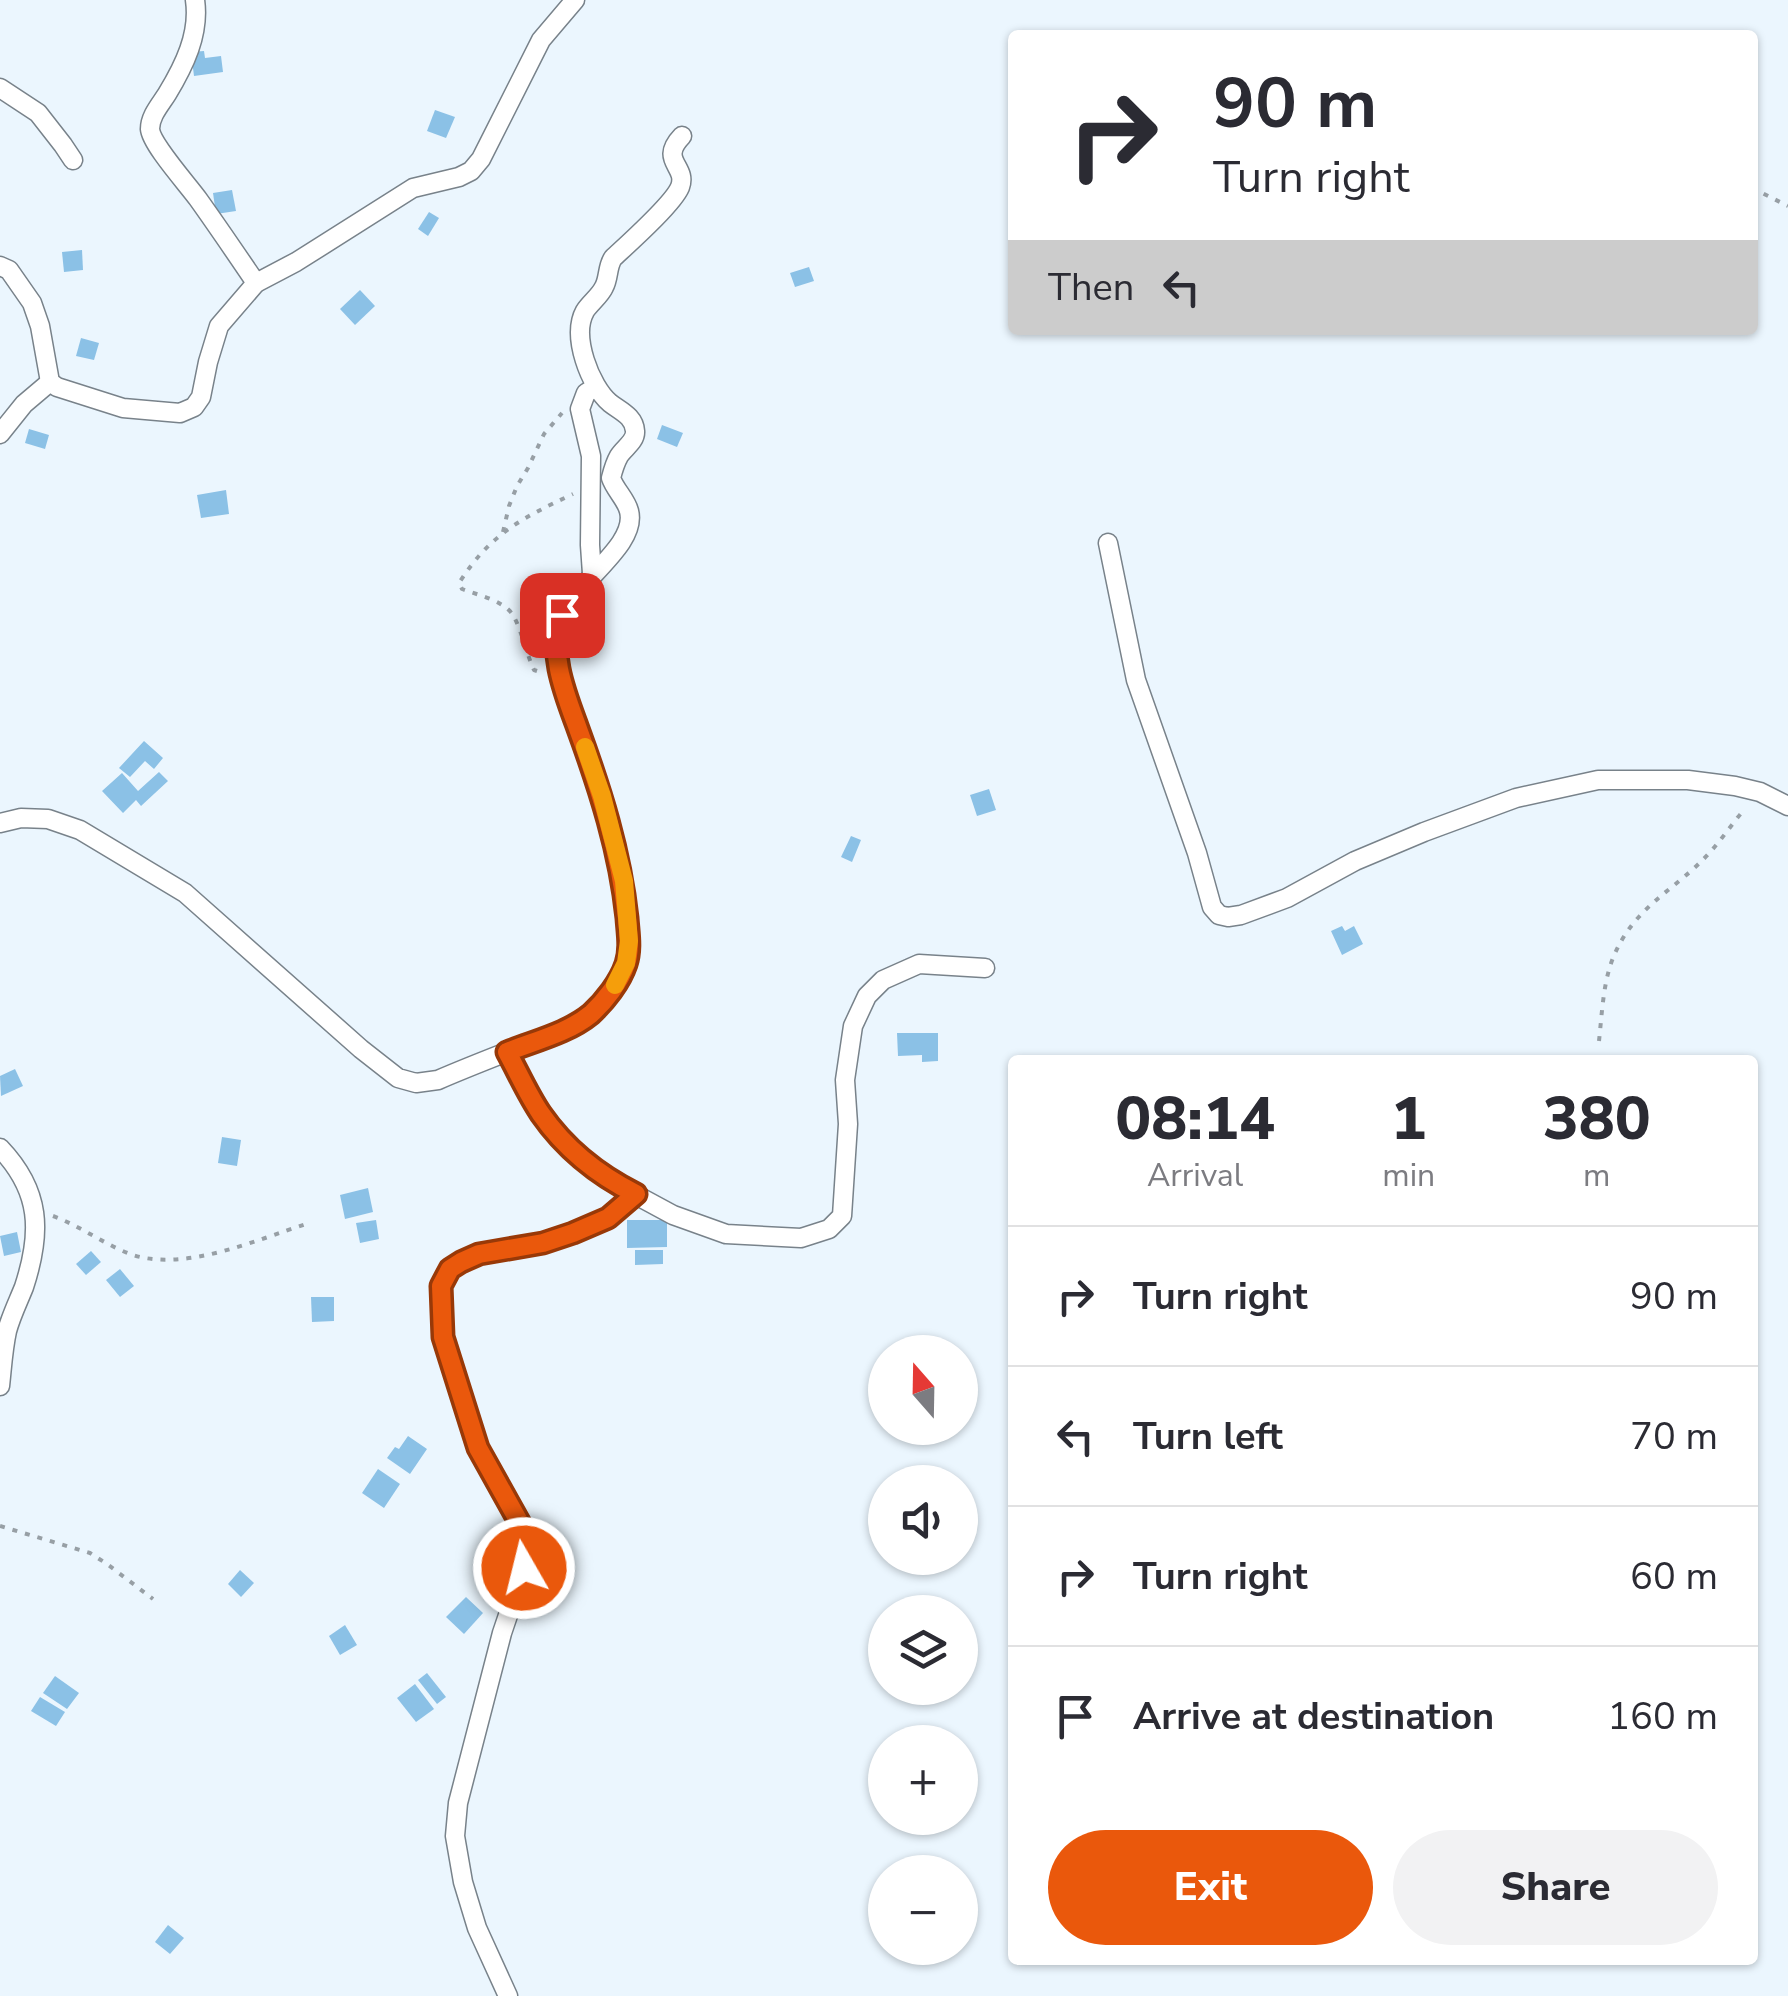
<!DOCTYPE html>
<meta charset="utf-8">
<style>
body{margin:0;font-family:"Nunito Sans",sans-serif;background:#f2f2f3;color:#2b2b33;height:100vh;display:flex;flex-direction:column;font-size:38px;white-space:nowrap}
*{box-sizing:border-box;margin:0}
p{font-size:32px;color:#7c7c81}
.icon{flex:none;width:55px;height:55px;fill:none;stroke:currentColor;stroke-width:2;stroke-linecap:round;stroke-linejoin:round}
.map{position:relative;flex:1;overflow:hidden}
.side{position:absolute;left:1008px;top:1055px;width:750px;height:910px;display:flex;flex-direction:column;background:#fff;border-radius:10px;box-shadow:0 2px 8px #0004}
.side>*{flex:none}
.hud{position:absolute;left:1008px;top:30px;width:750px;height:305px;border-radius:10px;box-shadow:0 2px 8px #0004;background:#fff;color:#2b2b33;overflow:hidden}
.needle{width:65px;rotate:340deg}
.buttons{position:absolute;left:868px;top:1335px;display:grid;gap:20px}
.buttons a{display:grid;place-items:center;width:110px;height:110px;border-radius:50%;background:#fff;box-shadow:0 2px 8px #0004;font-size:50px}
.pin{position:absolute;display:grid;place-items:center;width:85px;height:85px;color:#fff;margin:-42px;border-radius:20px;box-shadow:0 5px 15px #0006}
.me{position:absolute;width:110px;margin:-55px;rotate:352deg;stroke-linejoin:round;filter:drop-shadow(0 0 8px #0008)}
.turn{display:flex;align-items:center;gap:35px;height:210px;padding:0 40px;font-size:45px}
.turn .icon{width:130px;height:130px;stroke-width:2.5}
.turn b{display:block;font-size:70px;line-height:85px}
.then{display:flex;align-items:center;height:95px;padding:0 40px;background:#0003;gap:20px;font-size:38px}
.eta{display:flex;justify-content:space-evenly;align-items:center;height:170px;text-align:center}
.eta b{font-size:60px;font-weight:800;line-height:70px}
.cta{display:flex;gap:20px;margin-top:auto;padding:20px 40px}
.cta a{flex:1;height:115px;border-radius:60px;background:#ea580c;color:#fff;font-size:40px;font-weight:800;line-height:115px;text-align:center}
.cta a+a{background:#f2f2f3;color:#2b2b33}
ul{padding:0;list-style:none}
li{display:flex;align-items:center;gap:30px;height:140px;padding:0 40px;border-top:2px solid #e1e1e2}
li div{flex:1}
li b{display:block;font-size:38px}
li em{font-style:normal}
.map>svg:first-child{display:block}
.building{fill:#8bc1e6}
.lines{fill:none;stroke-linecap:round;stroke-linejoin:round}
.minor-casing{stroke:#78828a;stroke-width:21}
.path{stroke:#979fa5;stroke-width:4;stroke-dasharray:5 8;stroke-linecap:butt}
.minor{stroke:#fff;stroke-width:18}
.route-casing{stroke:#983908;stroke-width:25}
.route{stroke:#ea580c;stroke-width:18}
.slow{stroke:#f59e0b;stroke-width:18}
</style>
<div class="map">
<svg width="1788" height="1996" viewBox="0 0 1788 1996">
<rect width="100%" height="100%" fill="#ebf6fe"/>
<!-- building -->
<g class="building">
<polygon points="204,51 205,58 221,56 223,72 194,76 191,52"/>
<polygon points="435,110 455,117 446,138 427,131"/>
<polygon points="232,190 236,211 216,214 213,193"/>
<polygon points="429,212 439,218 428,236 418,229"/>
<polygon points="82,250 83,270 64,272 62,252"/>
<polygon points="809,267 814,281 795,287 790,273"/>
<polygon points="360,290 375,306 355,325 340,309"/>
<polygon points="81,338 99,343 94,360 76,356"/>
<polygon points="662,425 683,433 677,447 657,439"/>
<polygon points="29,429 49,435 45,449 25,443"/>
<polygon points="226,490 229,514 201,518 197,495"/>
<polygon points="144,741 163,758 154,769 145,761 130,777 119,768"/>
<polygon points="159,772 168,781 141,806 136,800 123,813 102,791 122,773 138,791"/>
<polygon points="989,789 996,810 977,816 970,795"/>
<polygon points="851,836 861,840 852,862 841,857"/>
<polygon points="1342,926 1345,931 1354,926 1363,944 1342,955 1331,931"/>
<polygon points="897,1033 938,1033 938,1061 922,1062 922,1055 898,1056"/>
<polygon points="15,1069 23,1086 1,1096 0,1076"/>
<polygon points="222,1137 241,1140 237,1166 218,1163"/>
<polygon points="368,1188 373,1212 345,1219 340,1195"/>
<polygon points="376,1220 379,1239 360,1243 356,1223"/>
<polygon points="627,1220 667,1220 667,1247 627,1248"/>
<polygon points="17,1232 21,1252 4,1256 0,1236"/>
<polygon points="635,1250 663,1250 663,1264 635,1265"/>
<polygon points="91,1251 101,1262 86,1275 76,1264"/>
<polygon points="120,1269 134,1286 120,1297 106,1280"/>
<polygon points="311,1297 334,1297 334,1321 312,1322"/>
<polygon points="408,1436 427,1449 410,1474 387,1458 395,1447 399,1449"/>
<polygon points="378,1469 400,1484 384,1508 362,1493"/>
<polygon points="240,1570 254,1583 241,1597 228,1584"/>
<polygon points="466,1597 483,1613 464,1634 446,1617"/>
<polygon points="345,1625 357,1645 340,1655 329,1636"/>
<polygon points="427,1673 446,1697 437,1704 418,1680"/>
<polygon points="55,1676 79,1693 67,1709 43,1693"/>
<polygon points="415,1684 434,1709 416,1722 397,1698"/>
<polygon points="40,1697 65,1712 56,1726 31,1711"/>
<polygon points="168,1925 184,1938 170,1954 155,1942"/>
</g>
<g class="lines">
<!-- minor casing -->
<g class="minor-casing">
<g id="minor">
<path d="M195 0C200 34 184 66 167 94 160 105 150 116 150 129 151 144 188 185 198 199 218 227 237 255 256 283"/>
<polyline points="0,88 38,113 63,145 73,160"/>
<polyline points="0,266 9,270 32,303 40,326 50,382 57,387 123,408 180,413 194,407 201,397 208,362 219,326 256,283 296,262 413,188 459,177 471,171 481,159 541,40 575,0"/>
<polyline points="0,434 24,404 50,382"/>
<polyline points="1108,543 1136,680 1197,853 1212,907 1219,915 1228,917 1241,915 1287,898 1355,861 1424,832 1516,798 1598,780 1688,780 1735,786 1760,792 1788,806"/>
<polyline points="592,574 590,545 591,456 580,409 586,393 596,387"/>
<path d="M0 823 21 818 48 819 80 830 185 893 361 1049 398 1078 416 1083 438 1080C468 1067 499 1055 530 1043 550 1035 574 1028 591 1013 605 1001 620 981 626 964 631 949 628 933 627 918 621 860 605 804 585 749 573 715 551 667 556 631 562 589 639 549 629 511 626 499 615 490 611 478 613 470 615 463 619 456 624 448 636 441 635 431 634 416 620 411 610 403 590 386 571 336 585 311 590 303 600 296 604 287 609 278 607 267 613 258 628 244 673 204 680 187 688 166 658 161 682 136"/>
<polyline points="507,1052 541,1114 579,1158 610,1181 673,1215 726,1234 801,1238 829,1229 842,1216 848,1124 845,1080 853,1026 867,996 883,980 919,964 985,968"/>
<path d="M0 1148C41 1191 42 1232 24 1287 18 1302 11 1316 7 1331 3 1349 2 1368 0 1386"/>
<polyline points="508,1996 477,1928 463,1882 455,1836 458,1803 502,1633 524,1568 529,1547 522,1527 478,1448 443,1337 441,1286 449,1269 461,1262 479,1254 543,1243 573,1233 608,1217 636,1194"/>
</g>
</g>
<!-- path -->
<g class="path">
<polyline points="1752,188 1788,206"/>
<polyline points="503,532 509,506 517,486 528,468 544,434 562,413"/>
<path d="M537 671 534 670C526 653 522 631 513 615 503 600 477 595 462 589L459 583C490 534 522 518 573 494"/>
<path d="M1599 1041C1602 1014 1603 983 1613 958 1635 904 1676 891 1711 851 1723 838 1733 822 1745 809"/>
<path d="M53 1216C80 1226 104 1244 130 1254 183 1273 256 1240 306 1224"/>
<polyline points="0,1526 90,1553 107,1564 153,1599"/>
</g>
<!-- minor -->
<use href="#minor" class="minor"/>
</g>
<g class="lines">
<!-- route casing -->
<g class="route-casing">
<path id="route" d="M524 1568 529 1547 522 1527 478 1448 443 1337 441 1286 450 1269 461 1262 479 1254 543 1243 573 1233 608 1218 636 1194C598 1175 566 1150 541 1114 528 1095 518 1072 507 1052 534 1041 568 1033 591 1014 605 1001 620 982 626 964 631 949 628 933 627 918 620 851 600 789 577 726 564 691 548 651 562 615"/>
</g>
<!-- route -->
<use href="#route" class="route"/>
<!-- slow -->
<polyline class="slow" points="585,747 602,796 624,881 629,941 626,963 615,985"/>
</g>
</svg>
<div class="buttons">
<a><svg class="needle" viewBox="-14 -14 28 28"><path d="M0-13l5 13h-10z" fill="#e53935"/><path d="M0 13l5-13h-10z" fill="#7c7c81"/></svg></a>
<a><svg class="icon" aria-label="sound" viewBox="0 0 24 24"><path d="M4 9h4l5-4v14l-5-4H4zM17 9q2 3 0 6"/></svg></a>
<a><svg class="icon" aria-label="layers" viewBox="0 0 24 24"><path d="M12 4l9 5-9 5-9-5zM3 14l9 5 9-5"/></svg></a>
<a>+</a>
<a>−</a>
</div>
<div class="pin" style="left:562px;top:615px;background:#d93025"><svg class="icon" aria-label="arrive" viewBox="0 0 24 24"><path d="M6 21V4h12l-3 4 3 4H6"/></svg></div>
<svg class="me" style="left:524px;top:1568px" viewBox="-20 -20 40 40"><circle r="17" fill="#ea580c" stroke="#fff" stroke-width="3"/><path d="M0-11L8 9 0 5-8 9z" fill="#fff"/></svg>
<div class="hud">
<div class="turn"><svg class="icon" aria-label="right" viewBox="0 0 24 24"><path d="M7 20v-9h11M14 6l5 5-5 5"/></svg><div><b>90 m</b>Turn right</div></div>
<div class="then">Then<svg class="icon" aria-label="left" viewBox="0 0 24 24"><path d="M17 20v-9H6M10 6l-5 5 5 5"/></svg></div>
</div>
<section class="side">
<div class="eta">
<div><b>08:14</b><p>Arrival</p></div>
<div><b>1</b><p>min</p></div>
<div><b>380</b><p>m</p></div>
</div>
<ul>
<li><svg class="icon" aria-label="right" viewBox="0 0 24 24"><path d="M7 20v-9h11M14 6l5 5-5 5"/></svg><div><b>Turn right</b></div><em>90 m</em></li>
<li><svg class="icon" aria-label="left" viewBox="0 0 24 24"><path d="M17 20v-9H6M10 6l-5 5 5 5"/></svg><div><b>Turn left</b></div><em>70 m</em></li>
<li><svg class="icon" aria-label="right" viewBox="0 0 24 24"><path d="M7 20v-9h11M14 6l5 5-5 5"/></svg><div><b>Turn right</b></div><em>60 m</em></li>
<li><svg class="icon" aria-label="arrive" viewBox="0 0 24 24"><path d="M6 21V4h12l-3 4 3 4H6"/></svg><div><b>Arrive at destination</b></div><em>160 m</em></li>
</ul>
<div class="cta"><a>Exit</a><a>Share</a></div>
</section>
</div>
